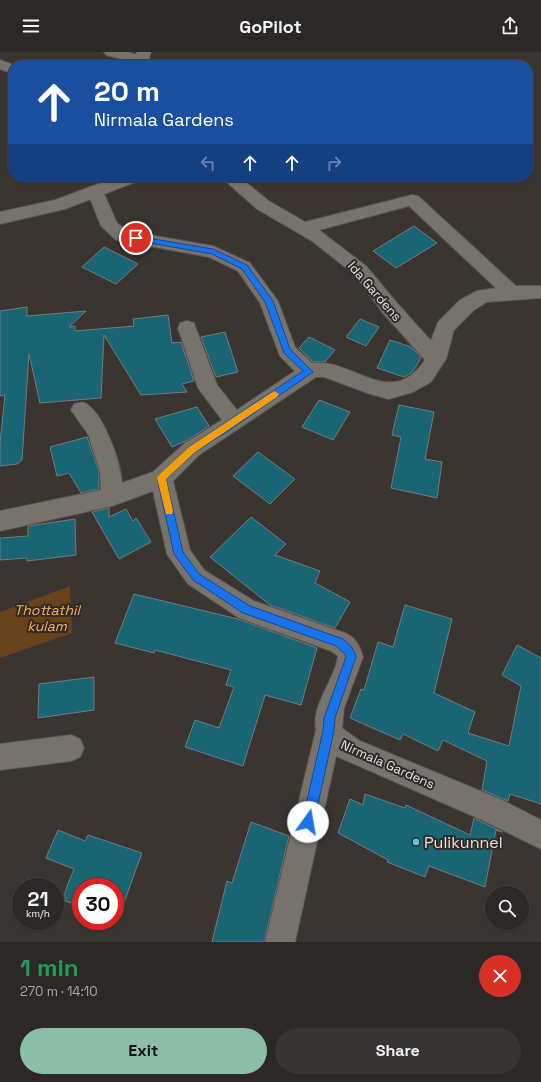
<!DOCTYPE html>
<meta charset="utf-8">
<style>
body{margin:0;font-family:"Space Grotesk",sans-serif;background:#383432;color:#f1f3f6;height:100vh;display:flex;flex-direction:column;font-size:15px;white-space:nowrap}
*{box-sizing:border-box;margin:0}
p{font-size:13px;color:#a6a6a7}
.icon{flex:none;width:22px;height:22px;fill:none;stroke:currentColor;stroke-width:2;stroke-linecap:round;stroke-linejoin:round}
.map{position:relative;height:890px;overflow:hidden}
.panel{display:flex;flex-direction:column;background:#2c2825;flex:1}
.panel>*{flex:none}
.guide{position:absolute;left:8px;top:8px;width:525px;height:122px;border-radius:16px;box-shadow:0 1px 3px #0004,0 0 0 1px #484442;background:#1a4fa0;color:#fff;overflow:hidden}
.fabs{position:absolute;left:485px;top:834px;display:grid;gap:8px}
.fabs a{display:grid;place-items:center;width:44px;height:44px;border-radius:50%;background:#2c2825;box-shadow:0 1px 3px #0004,0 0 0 1px #484442;font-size:20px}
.speed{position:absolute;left:12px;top:826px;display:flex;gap:8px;font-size:20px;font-weight:700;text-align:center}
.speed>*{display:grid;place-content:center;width:52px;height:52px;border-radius:50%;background:#2c2825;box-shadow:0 1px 3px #0004,0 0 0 1px #484442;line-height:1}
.speed small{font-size:10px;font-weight:400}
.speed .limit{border:6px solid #d22;background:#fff;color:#111}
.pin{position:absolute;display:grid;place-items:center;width:34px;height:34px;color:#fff;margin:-17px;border:2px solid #fff;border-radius:50%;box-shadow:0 1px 4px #0007}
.me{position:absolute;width:44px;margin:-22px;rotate:13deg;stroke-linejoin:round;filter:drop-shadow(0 0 3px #0008)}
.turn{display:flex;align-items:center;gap:14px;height:84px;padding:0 20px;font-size:18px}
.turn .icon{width:52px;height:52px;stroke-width:2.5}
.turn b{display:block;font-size:28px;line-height:34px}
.lanes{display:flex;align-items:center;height:38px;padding:0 20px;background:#0003;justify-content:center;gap:20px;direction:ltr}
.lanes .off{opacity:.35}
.round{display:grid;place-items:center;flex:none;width:42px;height:42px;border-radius:21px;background:#383432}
.headline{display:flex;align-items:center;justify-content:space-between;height:68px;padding:0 20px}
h1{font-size:24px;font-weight:700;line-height:30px;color:#1e9e55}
.button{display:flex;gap:8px;margin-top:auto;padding:8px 20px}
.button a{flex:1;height:46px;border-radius:24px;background:#8abfa5;color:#111;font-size:16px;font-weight:700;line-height:46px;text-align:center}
.button a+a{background:#383432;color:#f1f3f6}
header{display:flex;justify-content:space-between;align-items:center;height:52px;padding:0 20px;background:#2c2825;font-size:18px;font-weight:700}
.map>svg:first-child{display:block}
.water{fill:#67421a}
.building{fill:#196574;stroke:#727b7d}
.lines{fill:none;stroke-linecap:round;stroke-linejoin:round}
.minor-casing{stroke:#585450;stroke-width:2}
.secondary-casing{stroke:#585450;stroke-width:2}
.minor{fill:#78726d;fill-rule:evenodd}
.secondary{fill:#78726d;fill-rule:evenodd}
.route{fill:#1a73e8;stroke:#114b97}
.slow{fill:#f59e0b}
.poi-dot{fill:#56c9e1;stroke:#302b27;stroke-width:1.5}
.labels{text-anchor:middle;stroke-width:4;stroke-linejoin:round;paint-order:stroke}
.street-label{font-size:13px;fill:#e3e0dd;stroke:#302b27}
.water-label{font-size:14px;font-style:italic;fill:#f8b168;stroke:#302b27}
.near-poi-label{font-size:16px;fill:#e3e0dd;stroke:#302b27;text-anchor:start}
</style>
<header><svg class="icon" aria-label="menu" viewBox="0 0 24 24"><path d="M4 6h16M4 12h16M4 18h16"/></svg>GoPilot<svg class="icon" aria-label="share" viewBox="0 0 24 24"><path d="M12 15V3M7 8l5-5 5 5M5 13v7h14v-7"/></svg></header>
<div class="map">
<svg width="541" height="890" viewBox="0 0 541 890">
<rect width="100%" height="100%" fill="#3b3531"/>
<!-- water -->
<polygon class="water" points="70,534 72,581 0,606 0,560"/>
<!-- building -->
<g class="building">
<polygon points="414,174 437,191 396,216 373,199"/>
<polygon points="104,195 138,212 116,232 82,215"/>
<polygon points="27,255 27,264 86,259 69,275 75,274 75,279 134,274 133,267 168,263 172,291 181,290 194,329 182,332 187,340 141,343 104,283 101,346 40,351 29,302 22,408 17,412 0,414 0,391 5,343 0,344 0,259"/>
<polygon points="360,267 379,275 366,294 346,285"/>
<polygon points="225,280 238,320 216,325 201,285"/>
<polygon points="309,285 335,298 325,310 313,310 299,296"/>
<polygon points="390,288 411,295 421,305 416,315 411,321 404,325 377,316"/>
<polygon points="319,348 350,360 333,388 302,375"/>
<polygon points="399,353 434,360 425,407 442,410 437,446 391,436 401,385 392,383"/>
<polygon points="197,355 209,374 186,389 172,395 155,367"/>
<polygon points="87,385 99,419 99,437 81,441 69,421 57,424 50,395"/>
<polygon points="258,400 295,427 270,452 233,424"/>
<polygon points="109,456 109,465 126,457 133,469 136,466 151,490 119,507 92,460"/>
<polygon points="251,465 286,492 275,503 320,519 315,531 350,550 335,576 270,553 210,505"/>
<polygon points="75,467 76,503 27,509 27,506 0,508 0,486 28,484 28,474"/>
<polygon points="134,542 238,567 317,596 301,653 265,643 243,714 185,695 195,668 219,676 234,635 226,633 231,618 155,598 154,601 115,591"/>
<polygon points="405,553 452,567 434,641 475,660 468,681 509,694 521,634 502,623 517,593 541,606 541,752 510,742 508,749 482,738 487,709 443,688 438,699 403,682 400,688 350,666 361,637 364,638 378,590 393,595"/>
<polygon points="94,625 94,658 38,666 39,632"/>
<polygon points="365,742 405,756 406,753 470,783 474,766 502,780 496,778 485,835 429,814 425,825 387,810 388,808 338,781 350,747 363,753"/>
<polygon points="251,770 289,784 264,890 212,890 227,829 232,831"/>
<polygon points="58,778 85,789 88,783 142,801 118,867 115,866 115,835 81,835 81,854 65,849 65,840 74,817 46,806"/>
</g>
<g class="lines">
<!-- minor casing -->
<g class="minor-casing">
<g id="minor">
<polygon points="104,0 127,0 146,5 148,8 146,11 141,12 106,3"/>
<polygon points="0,8 14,13 13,22 0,17"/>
<path d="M221 125H239L269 149 305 170 412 143 418 144 516 234H541V246L487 250 474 258 454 278 446 307 431 330 413 340 389 347 370 342 324 325H316L199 403 173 429 190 498 204 518 254 549 345 581C356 586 360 594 363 605L344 656 342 676 360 689 502 748 541 768V797L482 768 336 704 295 890H265L316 678C311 652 335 628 338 604L331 599 239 566 188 532 167 502 153 439 112 454 0 479V459L101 438 100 419 88 382 71 358 74 352C79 351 84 349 88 353 105 366 121 411 122 431L153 420 185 391 222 368 198 336 178 276 180 271 187 269 194 271 217 333 237 358 295 319 280 304 260 251 238 219 209 205 116 188 101 174 87 139 89 135 95 134 101 135 117 171 127 179 213 194 250 211 278 249 295 295 312 311C354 306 390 359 425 308L383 261 354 222 312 189 257 157ZM409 154 496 236 477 239 460 248 438 270 431 289 397 251 366 214 319 178Z"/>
<polygon points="71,683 80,687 84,696 80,705 71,709 0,718 0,692"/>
</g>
</g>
<!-- secondary casing -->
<g class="secondary-casing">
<g id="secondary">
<polygon points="137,0 151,0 147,13 133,13"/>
<polygon points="117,125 140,125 138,129 65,157 0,172 0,160 55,148"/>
</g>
</g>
<!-- minor -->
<use href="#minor" class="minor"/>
<!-- secondary -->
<use href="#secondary" class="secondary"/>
</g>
<!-- route -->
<path class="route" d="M136 184 213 197 247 213 273 249 290 297 313 320 231 377 195 400 166 427 183 500 199 522 250 554 343 587C350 593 354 596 356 605L335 666 334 679 314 770 312 774 308 775 304 774 302 770 323 679 324 666 346 605 345 602 336 594 243 561 193 528 174 502 157 426 189 395 303 319 284 301 265 250 242 217 212 202 133 188 132 186Z"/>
<!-- slow -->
<polygon class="slow" points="274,339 279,342 277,345 195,400 166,427 173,459 172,462 166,462 157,426 158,424 189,395"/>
<!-- markers -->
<circle class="poi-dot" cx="416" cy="790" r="4"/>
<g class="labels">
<!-- street labels -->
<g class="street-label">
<text transform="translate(375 239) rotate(49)" y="5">Ida Gardens</text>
<text transform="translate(388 712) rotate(24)" y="5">Nirmala Gardens</text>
</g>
<!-- water labels -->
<g class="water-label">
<text x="47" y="563">Thottathil<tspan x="47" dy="16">kulam</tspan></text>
</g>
<!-- near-poi labels -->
<g class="near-poi-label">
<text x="424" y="796">Pulikunnel</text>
</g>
</g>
</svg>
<div class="fabs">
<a><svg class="icon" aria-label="search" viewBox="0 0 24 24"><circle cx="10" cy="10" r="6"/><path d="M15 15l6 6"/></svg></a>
</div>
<div class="speed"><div>21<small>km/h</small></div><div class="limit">30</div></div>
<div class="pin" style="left:136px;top:186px;background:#d93025"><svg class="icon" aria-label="arrive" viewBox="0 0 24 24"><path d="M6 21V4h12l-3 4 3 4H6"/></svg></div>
<svg class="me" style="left:308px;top:770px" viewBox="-20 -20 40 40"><circle r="19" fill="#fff"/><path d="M0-13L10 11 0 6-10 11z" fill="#1a73e8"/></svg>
<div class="guide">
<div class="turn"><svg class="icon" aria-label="ahead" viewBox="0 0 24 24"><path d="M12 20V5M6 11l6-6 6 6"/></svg><div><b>20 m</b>Nirmala Gardens</div></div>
<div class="lanes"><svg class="icon off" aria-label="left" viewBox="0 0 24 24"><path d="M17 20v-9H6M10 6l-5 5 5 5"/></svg><svg class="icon" aria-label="ahead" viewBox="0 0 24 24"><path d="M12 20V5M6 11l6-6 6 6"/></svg><svg class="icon" aria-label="ahead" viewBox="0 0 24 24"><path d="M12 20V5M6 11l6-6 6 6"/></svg><svg class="icon off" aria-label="right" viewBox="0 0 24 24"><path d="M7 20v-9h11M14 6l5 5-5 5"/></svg></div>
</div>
</div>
<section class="panel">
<div class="headline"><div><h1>1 min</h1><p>270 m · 14:10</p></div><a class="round" style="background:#d93025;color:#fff"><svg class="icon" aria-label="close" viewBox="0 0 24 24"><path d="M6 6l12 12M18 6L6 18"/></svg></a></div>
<div class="button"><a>Exit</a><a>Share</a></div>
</section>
